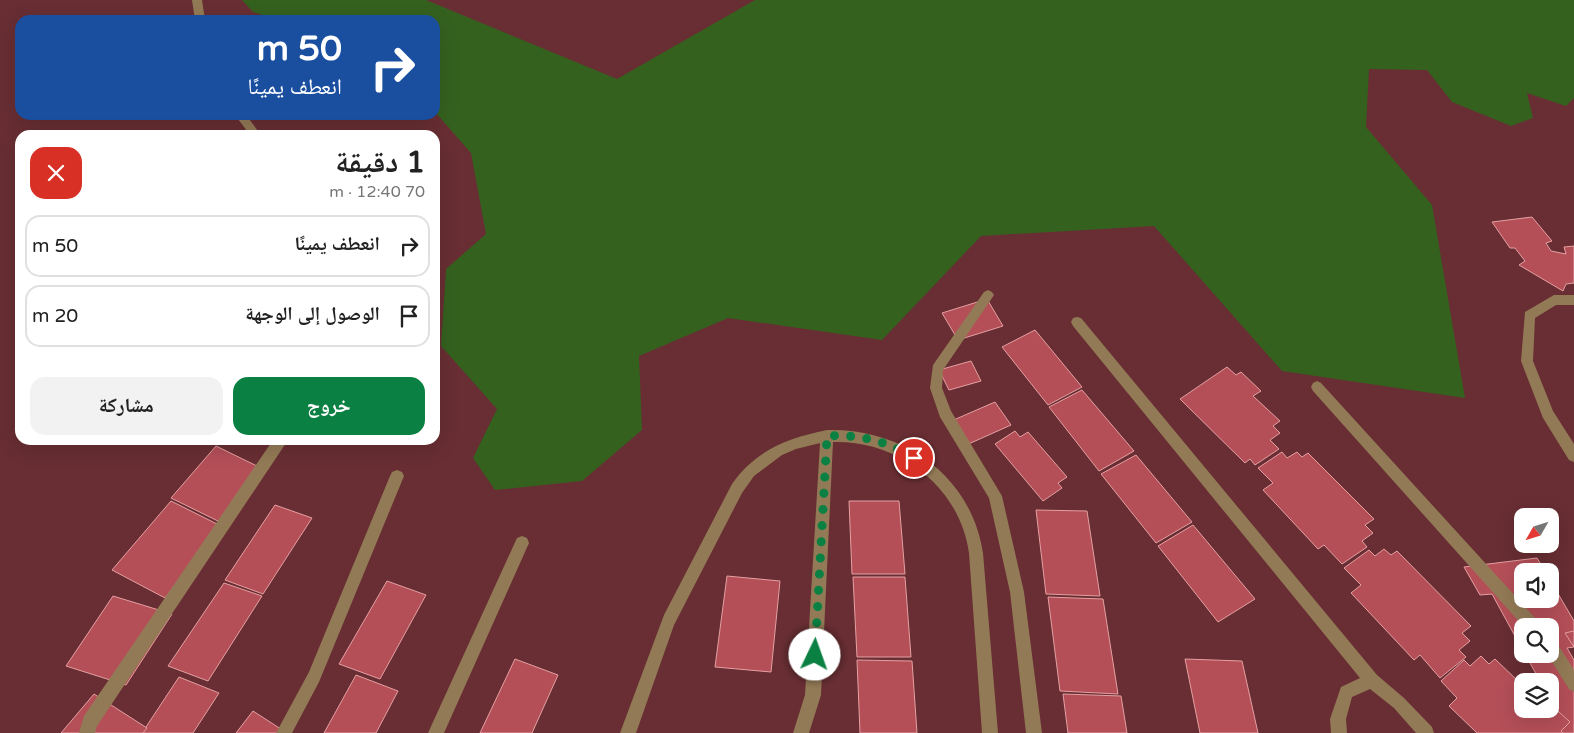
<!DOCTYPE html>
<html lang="ar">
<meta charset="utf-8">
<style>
body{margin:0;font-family:"Varela Round","Noto Naskh Arabic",sans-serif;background:#f2f2f2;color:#222;direction:rtl;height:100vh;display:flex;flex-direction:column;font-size:19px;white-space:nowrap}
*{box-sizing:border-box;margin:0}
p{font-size:16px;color:#767676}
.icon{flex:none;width:28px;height:28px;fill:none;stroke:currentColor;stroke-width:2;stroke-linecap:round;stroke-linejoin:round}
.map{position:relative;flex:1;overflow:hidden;direction:ltr}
.panel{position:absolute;left:15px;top:130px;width:425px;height:315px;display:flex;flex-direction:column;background:#fff;border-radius:15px;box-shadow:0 5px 20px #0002;direction:rtl}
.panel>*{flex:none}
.top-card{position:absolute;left:15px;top:15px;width:425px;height:105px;border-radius:15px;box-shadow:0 5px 20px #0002;direction:rtl;background:#1a4fa0;color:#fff;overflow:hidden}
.needle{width:32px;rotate:231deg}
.controls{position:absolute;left:1514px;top:508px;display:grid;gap:10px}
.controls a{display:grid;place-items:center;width:45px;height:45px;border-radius:10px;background:#fff;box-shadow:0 5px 20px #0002;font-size:25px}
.pin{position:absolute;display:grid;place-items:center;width:42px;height:42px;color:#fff;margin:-21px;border:2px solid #fff;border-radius:50%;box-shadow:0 1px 5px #0007}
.me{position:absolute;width:55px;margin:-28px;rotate:3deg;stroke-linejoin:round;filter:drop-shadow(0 0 4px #0008)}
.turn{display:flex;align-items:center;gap:18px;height:105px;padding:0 15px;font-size:22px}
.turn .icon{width:65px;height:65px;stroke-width:2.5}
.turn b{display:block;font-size:35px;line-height:42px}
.round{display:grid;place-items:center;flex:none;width:52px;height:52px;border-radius:15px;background:#f2f2f2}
.overview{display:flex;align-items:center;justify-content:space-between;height:85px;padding:0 15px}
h1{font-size:30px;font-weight:700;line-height:38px}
.primary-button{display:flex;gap:10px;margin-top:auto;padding:10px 15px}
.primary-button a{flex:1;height:58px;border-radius:15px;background:#0b8043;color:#fff;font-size:20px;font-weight:700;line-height:58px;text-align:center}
.primary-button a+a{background:#f2f2f2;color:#222}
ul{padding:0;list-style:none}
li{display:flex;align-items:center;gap:15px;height:62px;margin:0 10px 8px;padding:0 5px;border:2px solid #e0e0e0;border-radius:15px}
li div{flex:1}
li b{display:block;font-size:19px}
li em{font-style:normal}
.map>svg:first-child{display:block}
.green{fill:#35611f}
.building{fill:#b44f58;stroke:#e5a0a2}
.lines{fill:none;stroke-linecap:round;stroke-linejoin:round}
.minor{fill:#937a56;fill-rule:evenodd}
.route{stroke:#0b8043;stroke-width:9;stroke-dasharray:0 16.2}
</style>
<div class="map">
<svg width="1574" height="733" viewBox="0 0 1574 733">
<rect width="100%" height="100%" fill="#682e33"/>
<!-- green -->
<polygon class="green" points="242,0 426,0 617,79 755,0 1574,0 1574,98 1566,106 1527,93 1533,118 1511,126 1452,102 1427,70 1369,69 1366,127 1432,205 1465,398 1282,371 1154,226 981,236 882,340 728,318 639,356 642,430 582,481 495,490 473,458 497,409 441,346 446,269 486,234 471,153 435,112 435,20 278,20 253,12"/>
<!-- building -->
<g class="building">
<polygon points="1532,217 1552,241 1546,243 1551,251 1566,254 1564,247 1574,246 1574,283 1566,284 1563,291 1519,265 1525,261 1515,248 1510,248 1492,222"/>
<polygon points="987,299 1003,326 958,340 942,313"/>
<polygon points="1035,330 1082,387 1048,405 1002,347"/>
<polygon points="971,361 981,381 949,390 939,370"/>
<polygon points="1227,367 1236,375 1241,372 1261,391 1253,396 1280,421 1273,426 1280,433 1270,440 1279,449 1255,465 1250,459 1245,463 1180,399"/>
<polygon points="1082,390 1134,451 1099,471 1049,407"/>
<polygon points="995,402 1011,425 964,446 949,422"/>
<polygon points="1015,431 1020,437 1028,432 1067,477 1058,483 1062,488 1043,501 995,444"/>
<polygon points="216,446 261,468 222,523 171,498"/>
<polygon points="1282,452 1287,458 1297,452 1302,457 1308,453 1374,519 1365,525 1373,533 1362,541 1367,547 1342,564 1324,545 1318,549 1263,490 1273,483 1258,468"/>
<polygon points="1136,455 1192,522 1156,543 1101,474"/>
<polygon points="171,501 221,526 165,598 112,570"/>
<polygon points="849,501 899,501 905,574 852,574"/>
<polygon points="275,505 312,518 263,594 225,580"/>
<polygon points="1036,510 1087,511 1100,596 1046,594"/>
<polygon points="1193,525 1255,599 1218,622 1158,546"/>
<polygon points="1384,549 1391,555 1397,551 1471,626 1462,633 1470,641 1459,650 1466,657 1440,678 1420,655 1414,660 1351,593 1361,585 1344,568 1369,550 1375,556"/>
<polygon points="1537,558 1545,571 1522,571 1522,599 1550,599 1550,580 1574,621 1574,647 1567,648 1574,660 1574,733 1540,733 1537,729 1564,725 1550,699 1550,681 1540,681 1525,654 1550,654 1550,626 1522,626 1522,649 1492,594 1480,595 1464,567"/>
<polygon points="727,576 780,581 771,672 715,667"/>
<polygon points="853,577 905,577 911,657 857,657"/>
<polygon points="387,581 426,595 380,679 339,664"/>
<polygon points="224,583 262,596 208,681 168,666"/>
<polygon points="113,596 172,614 126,685 66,666"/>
<polygon points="1048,597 1103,599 1118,694 1060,691"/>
<polygon points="1574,631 1574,647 1565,633"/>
<polygon points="1481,656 1489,664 1495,659 1520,683 1524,679 1527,681 1522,681 1522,709 1550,709 1550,704 1570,722 1561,731 1563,733 1477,733 1449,706 1457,698 1441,681 1464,660 1470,666"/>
<polygon points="515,659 558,675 532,733 480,733"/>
<polygon points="1185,659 1242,661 1258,733 1200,733"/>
<polygon points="857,660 912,661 917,733 860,733"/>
<polygon points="356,675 398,691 376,733 324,733"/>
<polygon points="179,677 219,693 193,733 142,733"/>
<polygon points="94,694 147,728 143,733 61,733"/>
<polygon points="1063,694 1121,696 1127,733 1068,733"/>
<polygon points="253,711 287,733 236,733"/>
</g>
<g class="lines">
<!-- minor -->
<g class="minor">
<polygon points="192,0 202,0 205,20 195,20"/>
<polygon points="235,115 246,115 261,135 250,135"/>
<polygon points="988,290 992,292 994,295 943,370 942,388 951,411 1002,496 1024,592 1042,733 1026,733 1010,592 989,498 940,417 930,388 933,365 984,292"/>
<polygon points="1554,295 1574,295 1574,305 1556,305 1535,318 1533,361 1553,411 1574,444 1574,462 1569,460 1543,418 1521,361 1525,312"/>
<polygon points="1077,317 1081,318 1377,675 1404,698 1432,727 1434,733 1416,733 1394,708 1370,689 1352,697 1346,719 1347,733 1331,733 1330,719 1341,687 1360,678 1073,326 1071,322 1073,318"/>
<polygon points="1317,381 1321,383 1538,621 1540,626 1523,626 1313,391 1311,387 1313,383"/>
<path d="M827 430C903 428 971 475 983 553L998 733H982L969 553C960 487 899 440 833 442L821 695 809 733H793L805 695 820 443 796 449 782 455 754 476 742 493 674 625 636 733H620L664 615 732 484C756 450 788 438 827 430Z"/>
<polygon points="273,440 288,440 97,726 95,733 79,733 84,716"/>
<polygon points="397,470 402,472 404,476 319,682 292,733 276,733 309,672 390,476 392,472"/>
<polygon points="522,536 527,538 529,543 444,733 428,733 517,538"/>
<polygon points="1550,638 1555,640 1574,670 1574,692 1569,689 1547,654 1550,654"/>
</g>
</g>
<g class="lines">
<!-- route -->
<path class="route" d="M815 655 827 436C858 434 888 441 914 458"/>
</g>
</svg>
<div class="controls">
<a><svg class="needle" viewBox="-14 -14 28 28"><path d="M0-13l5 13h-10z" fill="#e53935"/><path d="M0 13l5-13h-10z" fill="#767676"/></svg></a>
<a><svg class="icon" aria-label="sound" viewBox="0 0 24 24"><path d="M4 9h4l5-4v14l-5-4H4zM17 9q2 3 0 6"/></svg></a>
<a><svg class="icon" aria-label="search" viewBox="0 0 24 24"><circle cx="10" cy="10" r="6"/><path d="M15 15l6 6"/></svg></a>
<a><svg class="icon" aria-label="layers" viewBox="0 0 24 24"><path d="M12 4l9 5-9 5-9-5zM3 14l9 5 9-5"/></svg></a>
</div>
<div class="pin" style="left:914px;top:458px;background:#d93025"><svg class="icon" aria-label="arrive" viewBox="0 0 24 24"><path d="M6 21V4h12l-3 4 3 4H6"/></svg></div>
<svg class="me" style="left:815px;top:655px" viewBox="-20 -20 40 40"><circle r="19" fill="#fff"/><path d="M0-13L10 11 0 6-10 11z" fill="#0b8043"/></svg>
<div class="top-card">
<div class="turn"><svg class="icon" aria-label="right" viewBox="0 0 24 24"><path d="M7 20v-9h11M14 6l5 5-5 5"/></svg><div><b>50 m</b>انعطف يمينًا</div></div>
</div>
<section class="panel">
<div class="overview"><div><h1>1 دقيقة</h1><p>70 m · 12:40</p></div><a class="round" style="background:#d93025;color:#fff"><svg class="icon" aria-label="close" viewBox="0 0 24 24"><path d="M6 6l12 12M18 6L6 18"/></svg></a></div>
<ul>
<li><svg class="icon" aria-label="right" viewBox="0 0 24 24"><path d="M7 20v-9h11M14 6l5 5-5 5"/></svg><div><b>انعطف يمينًا</b></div><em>50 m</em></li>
<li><svg class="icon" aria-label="arrive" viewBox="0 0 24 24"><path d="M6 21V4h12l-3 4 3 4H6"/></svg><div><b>الوصول إلى الوجهة</b></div><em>20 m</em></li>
</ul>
<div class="primary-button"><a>خروج</a><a>مشاركة</a></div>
</section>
</div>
